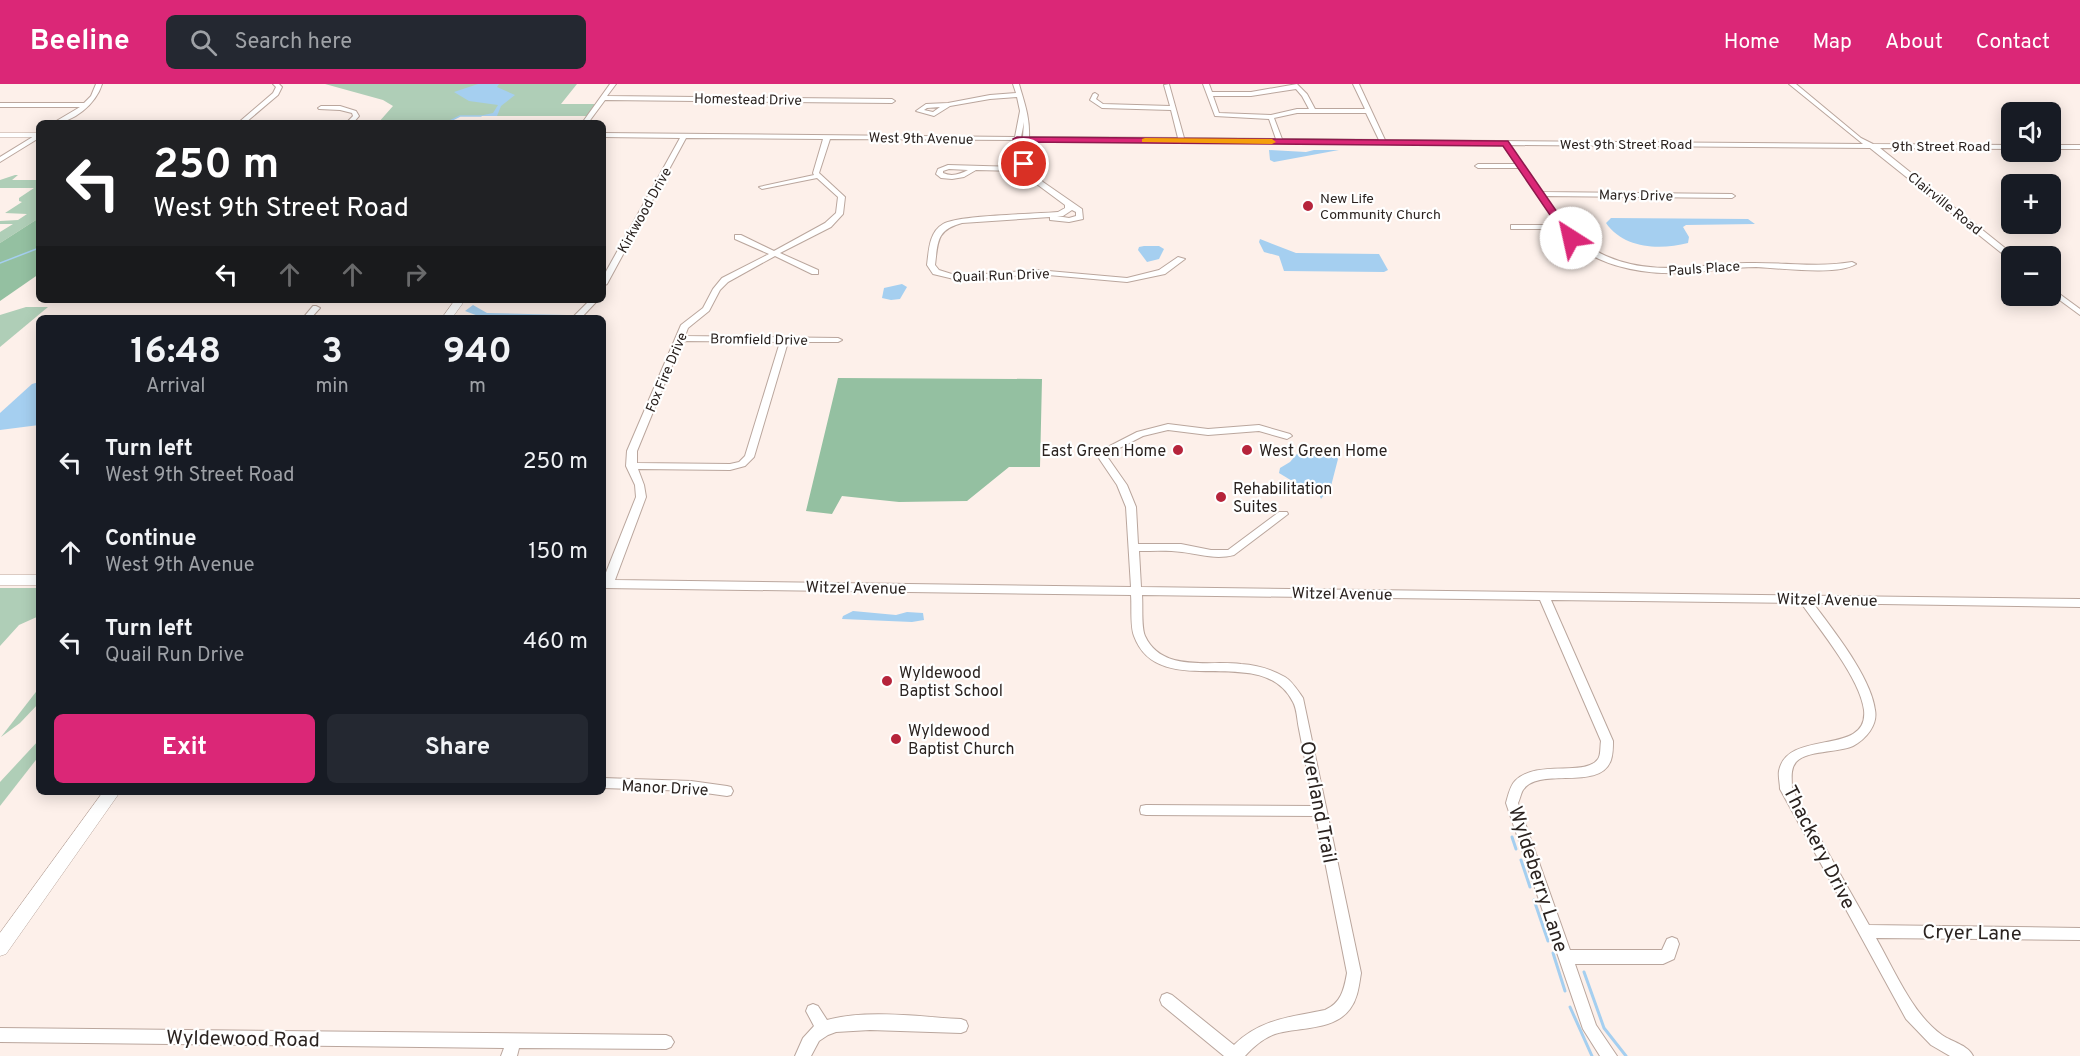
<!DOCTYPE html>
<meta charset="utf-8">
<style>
body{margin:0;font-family:Overpass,sans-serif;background:#242831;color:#f1f3f6;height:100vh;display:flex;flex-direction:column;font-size:22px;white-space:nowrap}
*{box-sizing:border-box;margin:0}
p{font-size:20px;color:#9ea1a6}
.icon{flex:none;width:33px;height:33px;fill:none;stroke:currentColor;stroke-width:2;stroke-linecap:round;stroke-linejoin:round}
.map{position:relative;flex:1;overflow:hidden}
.details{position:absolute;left:36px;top:231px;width:570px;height:480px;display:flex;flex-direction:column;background:#171b24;border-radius:9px;box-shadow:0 3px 15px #0003}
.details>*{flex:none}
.top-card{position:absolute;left:36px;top:36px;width:570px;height:183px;border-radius:9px;box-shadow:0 3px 15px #0003;background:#202124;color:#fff;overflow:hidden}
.buttons{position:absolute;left:2001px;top:18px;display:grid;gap:12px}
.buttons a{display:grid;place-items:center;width:60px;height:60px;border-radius:9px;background:#171b24;box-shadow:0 3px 15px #0003;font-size:30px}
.pin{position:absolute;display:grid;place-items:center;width:51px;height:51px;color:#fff;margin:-26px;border:3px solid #fff;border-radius:50%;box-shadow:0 2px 6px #0007}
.me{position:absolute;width:66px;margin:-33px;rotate:325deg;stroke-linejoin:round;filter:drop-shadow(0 0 4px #0008)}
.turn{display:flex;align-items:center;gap:21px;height:126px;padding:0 18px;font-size:27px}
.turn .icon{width:78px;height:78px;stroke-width:2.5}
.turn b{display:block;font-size:42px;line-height:51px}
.lanes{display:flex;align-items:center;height:57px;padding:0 18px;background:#0003;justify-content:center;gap:30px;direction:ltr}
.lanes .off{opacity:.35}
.eta{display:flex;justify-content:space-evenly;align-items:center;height:102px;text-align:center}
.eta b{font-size:36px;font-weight:700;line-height:42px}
.action{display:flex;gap:12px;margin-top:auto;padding:12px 18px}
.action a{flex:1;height:69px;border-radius:9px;background:#db2777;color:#fff;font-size:24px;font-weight:700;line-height:69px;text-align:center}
.action a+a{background:#242831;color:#f1f3f6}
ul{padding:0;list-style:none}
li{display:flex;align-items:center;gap:18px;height:90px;padding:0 18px}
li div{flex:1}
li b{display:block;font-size:22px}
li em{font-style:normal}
header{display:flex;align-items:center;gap:36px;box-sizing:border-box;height:84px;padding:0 30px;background:#db2777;color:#fff}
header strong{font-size:28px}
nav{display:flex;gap:33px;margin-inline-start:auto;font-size:21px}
.search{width:420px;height:54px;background:#242831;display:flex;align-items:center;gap:15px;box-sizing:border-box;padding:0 21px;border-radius:9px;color:#9ea1a6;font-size:22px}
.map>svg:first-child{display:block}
.green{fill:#afceb7}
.forest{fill:#94c0a1}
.water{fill:#a5cff0}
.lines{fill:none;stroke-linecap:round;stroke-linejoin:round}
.stream-far1{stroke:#a5cff0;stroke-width:1.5}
.stream{stroke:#a5cff0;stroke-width:3}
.minor-casing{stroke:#baa69d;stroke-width:2}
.major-casing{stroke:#baa69d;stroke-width:1}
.minor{fill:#fff;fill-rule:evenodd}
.major{fill:#fff;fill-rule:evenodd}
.route{fill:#db2777;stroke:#8e194d;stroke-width:1.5}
.slow{fill:#f59e0b}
.poi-dot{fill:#b6243b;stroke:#fff;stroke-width:2}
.labels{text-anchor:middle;stroke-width:4.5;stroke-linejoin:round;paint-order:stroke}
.far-street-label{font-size:14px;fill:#2b2320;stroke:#fff}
.far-poi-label{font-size:14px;fill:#2b2320;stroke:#fff;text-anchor:start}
.poi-label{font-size:16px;fill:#2b2320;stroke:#fff;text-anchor:start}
.street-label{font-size:16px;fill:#2b2320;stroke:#fff}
.near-street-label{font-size:20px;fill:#2b2320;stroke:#fff}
</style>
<header>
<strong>Beeline</strong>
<div class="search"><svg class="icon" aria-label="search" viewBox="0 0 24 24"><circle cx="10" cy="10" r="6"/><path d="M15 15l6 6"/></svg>Search here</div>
<nav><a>Home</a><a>Map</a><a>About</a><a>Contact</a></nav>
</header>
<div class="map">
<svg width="2080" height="972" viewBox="0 0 2080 972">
<rect width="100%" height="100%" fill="#fdf0ea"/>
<!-- green -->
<g class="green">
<polygon points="325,0 577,0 561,20 598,20 590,32 460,32 446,39 378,39 393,22 383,16"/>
<polygon points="15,91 18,91 12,96 39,96 39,134 0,159 0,148 13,140 0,140 0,137 18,136 27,130 5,129 22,118 19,117 19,114 34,104 0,104 0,96"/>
<polygon points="26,223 48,223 0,263 0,231"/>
<polygon points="0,504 39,504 39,532 19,541 0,562"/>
<polygon points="39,604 39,619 20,639 1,653"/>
<polygon points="39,656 39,672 0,722 0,698"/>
</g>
<!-- forest -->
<g class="forest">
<polygon points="39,134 39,190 0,217 0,159"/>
<polygon points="838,294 1042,295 1040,383 1009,383 967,417 899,418 842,412 832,430 806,427"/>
</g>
<!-- water -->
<g class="water">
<polygon points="478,0 499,0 497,3 515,11 501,22 497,32 479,32 493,29 498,21 469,17 454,8"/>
<polygon points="1269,66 1306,68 1314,66 1339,66 1274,78 1270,76"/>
<path d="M1611 134 1748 135 1755 140 1686 141 1683 143 1689 153 1688 159C1660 166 1624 165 1606 139Z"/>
<polygon points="1260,155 1296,169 1379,170 1388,186 1384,188 1284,187 1279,172 1264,168 1259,158"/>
<polygon points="1144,162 1159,162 1164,165 1159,175 1147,178 1138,166 1139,163"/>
<polygon points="902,200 907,203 900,215 891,216 882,214 884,204"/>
<polygon points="473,221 487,229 567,231 563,234 481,233 465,227"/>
<polygon points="39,298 39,341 0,346 0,329 32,300"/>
<polygon points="1318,361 1333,367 1338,375 1331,402 1321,415 1319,410 1307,406 1279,389 1280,384 1290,378 1303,363"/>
<polygon points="853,527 896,531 907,528 923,529 924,536 912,538 842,535 843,532"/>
</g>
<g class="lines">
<!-- stream-far1 -->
<g class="stream-far1">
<polyline points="446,39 460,32 481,32"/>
<polyline points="0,179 39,164"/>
</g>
<!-- stream -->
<g class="stream">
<polyline points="1512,753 1516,765"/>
<polyline points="1521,776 1530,803"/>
<polyline points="1534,816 1548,857"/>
<polyline points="1553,869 1565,907"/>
<polyline points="1584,888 1604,944 1626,972"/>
<polyline points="1570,923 1592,972"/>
</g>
<!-- minor casing -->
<g class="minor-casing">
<g id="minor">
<path d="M96 0H102C96 20 73 39 53 39L80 23H0V19H84L91 12Z"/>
<polygon points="273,0 279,0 282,3 278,11 245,39 238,39 273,9 276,3"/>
<polygon points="610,0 616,0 607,12 892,15 895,17 892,19 605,16 588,39 582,39"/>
<path d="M1013 0H1019C1024 18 1030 33 1029 53L1178 54 1171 26 1102 24 1090 16 1093 10 1095 9 1098 11 1096 15 1103 20 1170 22 1164 1 1169 0 1184 54 1276 55 1269 35 1215 32 1203 0H1209L1212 8H1251L1297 0 1307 10 1315 25H1365L1353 0H1359L1385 56 1863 60 1789 0H1796L1861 54 1873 60 2012 61V65L1880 64 2015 172 2009 175 1870 64 1509 61 1542 108 1732 110 1735 112 1732 114 1545 112C1554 125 1563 143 1575 153 1583 161 1595 167 1606 172 1654 193 1697 180 1747 179 1782 178 1817 184 1852 178L1856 180C1837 192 1779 184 1756 183 1731 183 1707 188 1682 189 1641 191 1586 181 1561 145H1511V141H1558L1519 84H1478L1475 82 1478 80H1516L1503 61 1029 57 1027 82 1043 98 1082 125 1083 135 1069 138 1050 136V133L962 139C936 146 938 158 935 181L939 186 958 192 1037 186 1127 194 1159 186 1178 173 1185 175 1165 190 1127 198 1037 190 958 196 933 190 927 181C929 166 929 148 943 140 958 131 1037 130 1058 128L1065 124V121L1038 101 1024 87 976 86 964 93 952 95 941 94 936 90 938 85 948 81 1021 83 1015 71 1014 56 830 55 819 89 845 113 843 130 831 143 780 169 818 186V190H812L775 172 728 198 720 206 709 227 688 244 685 252 838 254 842 256 838 258H788L754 373 745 382 730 386 638 385 644 401 646 413 615 496 1131 503 1126 423 1117 401 1096 370 1098 368 1137 348 1168 340 1208 345 1259 341 1290 350 1292 352 1287 355 1259 347 1208 351 1168 346 1143 352 1106 371 1127 401 1136 423 1138 460H1181L1211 466H1228L1279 428H1287L1288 430 1234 471C1215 476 1200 470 1182 468 1168 466 1153 467 1139 467L1141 503 2080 515V523L1813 519C1833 546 1871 593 1875 626 1878 641 1866 655 1853 662 1837 669 1807 666 1796 678 1790 685 1792 696 1792 705L1869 841 2080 844V856L1876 854C1894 885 1912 930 1942 951 1952 958 1968 961 1973 972H1950L1931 961 1906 935 1780 705C1780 699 1778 692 1779 687 1787 644 1869 673 1864 626 1860 594 1820 546 1801 519L1551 516 1613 657C1613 663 1613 670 1611 676 1600 708 1539 682 1523 706 1521 709 1520 715 1518 719L1570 866H1662L1667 855 1672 853 1677 855 1679 860 1674 875 1663 880H1575L1596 941 1617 972H1600L1583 945 1506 719C1508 712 1510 702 1515 697 1536 675 1586 693 1598 675 1601 671 1600 663 1601 657L1540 516 1142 511C1143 522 1141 543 1145 552 1162 589 1210 576 1241 580 1257 581 1271 585 1285 593 1292 597 1298 607 1303 614L1361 889C1359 901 1358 914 1350 925 1334 947 1298 943 1275 950 1264 954 1253 963 1245 972H1224L1162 921 1160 916 1162 911 1167 909 1172 911 1234 961C1260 935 1291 933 1325 926 1341 919 1344 906 1347 889L1316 732 1146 731 1141 730 1140 726 1141 722 1146 721 1314 722C1309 696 1304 670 1299 645 1297 636 1297 625 1293 618 1262 556 1159 620 1134 552 1130 542 1132 522 1131 511L603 504V496L636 413 635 401 626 382 627 367 681 241 703 224 713 205 722 194 769 170 735 155V151H741L774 167 825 139 836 129 838 113 817 94 762 105 759 103 814 91 813 89 823 55 686 54 607 200 603 202V193L680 54 603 53V49L1015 53 1020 27 1017 13 990 15 950 22 934 32 916 27 926 20 948 19 990 11 1016 9ZM1296 5 1302 12 1309 25H1297L1271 31 1219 29 1213 12H1251ZM940 23 933 28 924 26 927 24ZM1297 29H1366L1379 56 1282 55 1274 34ZM1024 38 1023 53H1021ZM1021 56H1023L1022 69ZM949 85 968 86C960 90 952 93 943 89V87ZM1072 126 1076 128V132L1069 134 1057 132H1063ZM682 257 780 258 745 372 739 378 730 380 637 379V367Z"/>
<polygon points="321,22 340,22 356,27 359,32 353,39 346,39 353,32 352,29 340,26 319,25 318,24"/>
<polygon points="39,49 39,54 0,78 0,73"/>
<rect x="2050" y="61" width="30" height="4"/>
<polygon points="2050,203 2080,225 2080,231 2050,209"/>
<polygon points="590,216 598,216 581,234 572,234"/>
<polygon points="313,222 316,222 320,224 311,234 303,234"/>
<polygon points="603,694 691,697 727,702 731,703 733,707 731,711 727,712 691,707 603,704"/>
<path d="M813 920 818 922 827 936C866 925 921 933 961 935L966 937 968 942 966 947 961 949 870 946 836 948 828 951 819 957 811 972H795L803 954 814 942 806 927 808 922Z"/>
<polygon points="0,944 666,951 671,953 674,958 671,963 666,965 519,964 517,972 501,972 504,964 0,958"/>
</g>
</g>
<!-- major casing -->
<g class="major-casing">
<g id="major">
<rect x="0" y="49" width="39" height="4"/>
<polygon points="455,216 465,216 452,234 442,234"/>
<rect x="0" y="491" width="39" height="10"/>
<polygon points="103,708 120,708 6,870 0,872 0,849"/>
</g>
</g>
<!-- minor -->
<use href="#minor" class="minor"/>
<!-- major -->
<use href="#major" class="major"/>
</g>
<!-- route -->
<polygon class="route" points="1017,53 1505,57 1508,57 1575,154 1567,156 1503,62 1021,58 1023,75 1028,80 1024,85 1014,75 1013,55"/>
<!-- slow -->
<polygon class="slow" points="1145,54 1272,55 1276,58 1272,60 1142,58 1142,55"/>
<!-- markers -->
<g class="poi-dot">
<circle cx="1308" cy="122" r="6"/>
<circle cx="1178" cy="366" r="6"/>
<circle cx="1247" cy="366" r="6"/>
<circle cx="1221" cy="413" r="6"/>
<circle cx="887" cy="597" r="6"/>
<circle cx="896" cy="655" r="6"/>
</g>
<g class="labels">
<!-- far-street labels -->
<g class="far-street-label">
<text transform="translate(748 15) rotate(1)" y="5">Homestead Drive</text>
<text transform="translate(921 54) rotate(1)" y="5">West 9th Avenue</text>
<text x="1626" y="65">West 9th Street Road</text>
<text x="1941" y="67">9th Street Road</text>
<text transform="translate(1636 111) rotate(1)" y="5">Marys Drive</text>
<text transform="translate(1945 119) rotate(39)" y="5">Clairville Road</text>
<text transform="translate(644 126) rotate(-61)" y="5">Kirkwood Drive</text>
<text transform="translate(1704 184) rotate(-4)" y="5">Pauls Place</text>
<text transform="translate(1001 191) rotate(-2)" y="5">Quail Run Drive</text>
<text transform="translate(759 255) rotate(1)" y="5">Bromfield Drive</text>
<text transform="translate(666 288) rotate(-67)" y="5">Fox Fire Drive</text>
</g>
<!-- far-poi labels -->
<g class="far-poi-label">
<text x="1320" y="119">New Life<tspan x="1320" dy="16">Community Church</tspan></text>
</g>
<!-- poi labels -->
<g class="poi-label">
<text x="1166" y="372" text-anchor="end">East Green Home</text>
<text x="1259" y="372">West Green Home</text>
<text x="1233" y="410">Rehabilitation<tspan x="1233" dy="18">Suites</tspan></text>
<text x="899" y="594">Wyldewood<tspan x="899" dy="18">Baptist School</tspan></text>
<text x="908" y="652">Wyldewood<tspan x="908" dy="18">Baptist Church</tspan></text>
</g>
<!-- street labels -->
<g class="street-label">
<text transform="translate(856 503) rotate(1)" y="6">Witzel Avenue</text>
<text transform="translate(1342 509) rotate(1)" y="6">Witzel Avenue</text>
<text transform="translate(1827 515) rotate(1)" y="6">Witzel Avenue</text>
<text transform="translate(665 703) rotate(3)" y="6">Manor Drive</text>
</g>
<!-- near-street labels -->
<g class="near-street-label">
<text transform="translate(1319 718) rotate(79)" y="7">Overland Trail</text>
<text transform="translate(1820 763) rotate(63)" y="7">Thackery Drive</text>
<text transform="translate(1539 795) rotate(72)" y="7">Wyldeberry Lane</text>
<text transform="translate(1972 848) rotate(1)" y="7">Cryer Lane</text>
<text transform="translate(243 954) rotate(1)" y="7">Wyldewood Road</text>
</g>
</g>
</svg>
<div class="buttons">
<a><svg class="icon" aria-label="sound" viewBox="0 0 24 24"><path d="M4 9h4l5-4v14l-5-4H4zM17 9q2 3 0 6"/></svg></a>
<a>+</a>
<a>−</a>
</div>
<div class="pin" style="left:1024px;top:80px;background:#d93025"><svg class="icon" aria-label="arrive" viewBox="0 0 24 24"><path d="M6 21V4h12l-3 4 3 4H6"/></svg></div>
<svg class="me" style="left:1571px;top:154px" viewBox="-20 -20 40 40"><circle r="19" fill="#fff"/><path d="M0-13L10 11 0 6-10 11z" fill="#db2777"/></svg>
<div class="top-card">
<div class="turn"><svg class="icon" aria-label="left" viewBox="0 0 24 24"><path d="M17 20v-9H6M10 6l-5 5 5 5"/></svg><div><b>250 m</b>West 9th Street Road</div></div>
<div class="lanes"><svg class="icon" aria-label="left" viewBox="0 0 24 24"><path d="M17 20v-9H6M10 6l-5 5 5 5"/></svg><svg class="icon off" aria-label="ahead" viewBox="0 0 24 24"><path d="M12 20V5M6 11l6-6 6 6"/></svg><svg class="icon off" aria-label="ahead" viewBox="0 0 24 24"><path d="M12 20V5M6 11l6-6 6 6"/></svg><svg class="icon off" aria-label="right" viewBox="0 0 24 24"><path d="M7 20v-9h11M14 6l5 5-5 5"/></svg></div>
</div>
<section class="details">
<div class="eta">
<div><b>16:48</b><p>Arrival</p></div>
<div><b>3</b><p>min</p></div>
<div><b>940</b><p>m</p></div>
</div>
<ul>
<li><svg class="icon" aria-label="left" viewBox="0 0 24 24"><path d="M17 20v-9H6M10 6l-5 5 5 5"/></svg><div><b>Turn left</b><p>West 9th Street Road</p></div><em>250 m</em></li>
<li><svg class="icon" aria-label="ahead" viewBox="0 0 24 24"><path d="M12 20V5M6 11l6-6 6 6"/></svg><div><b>Continue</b><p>West 9th Avenue</p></div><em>150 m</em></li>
<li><svg class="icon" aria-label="left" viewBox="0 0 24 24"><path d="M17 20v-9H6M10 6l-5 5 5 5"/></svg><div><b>Turn left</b><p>Quail Run Drive</p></div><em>460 m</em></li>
</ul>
<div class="action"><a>Exit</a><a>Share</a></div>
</section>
</div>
